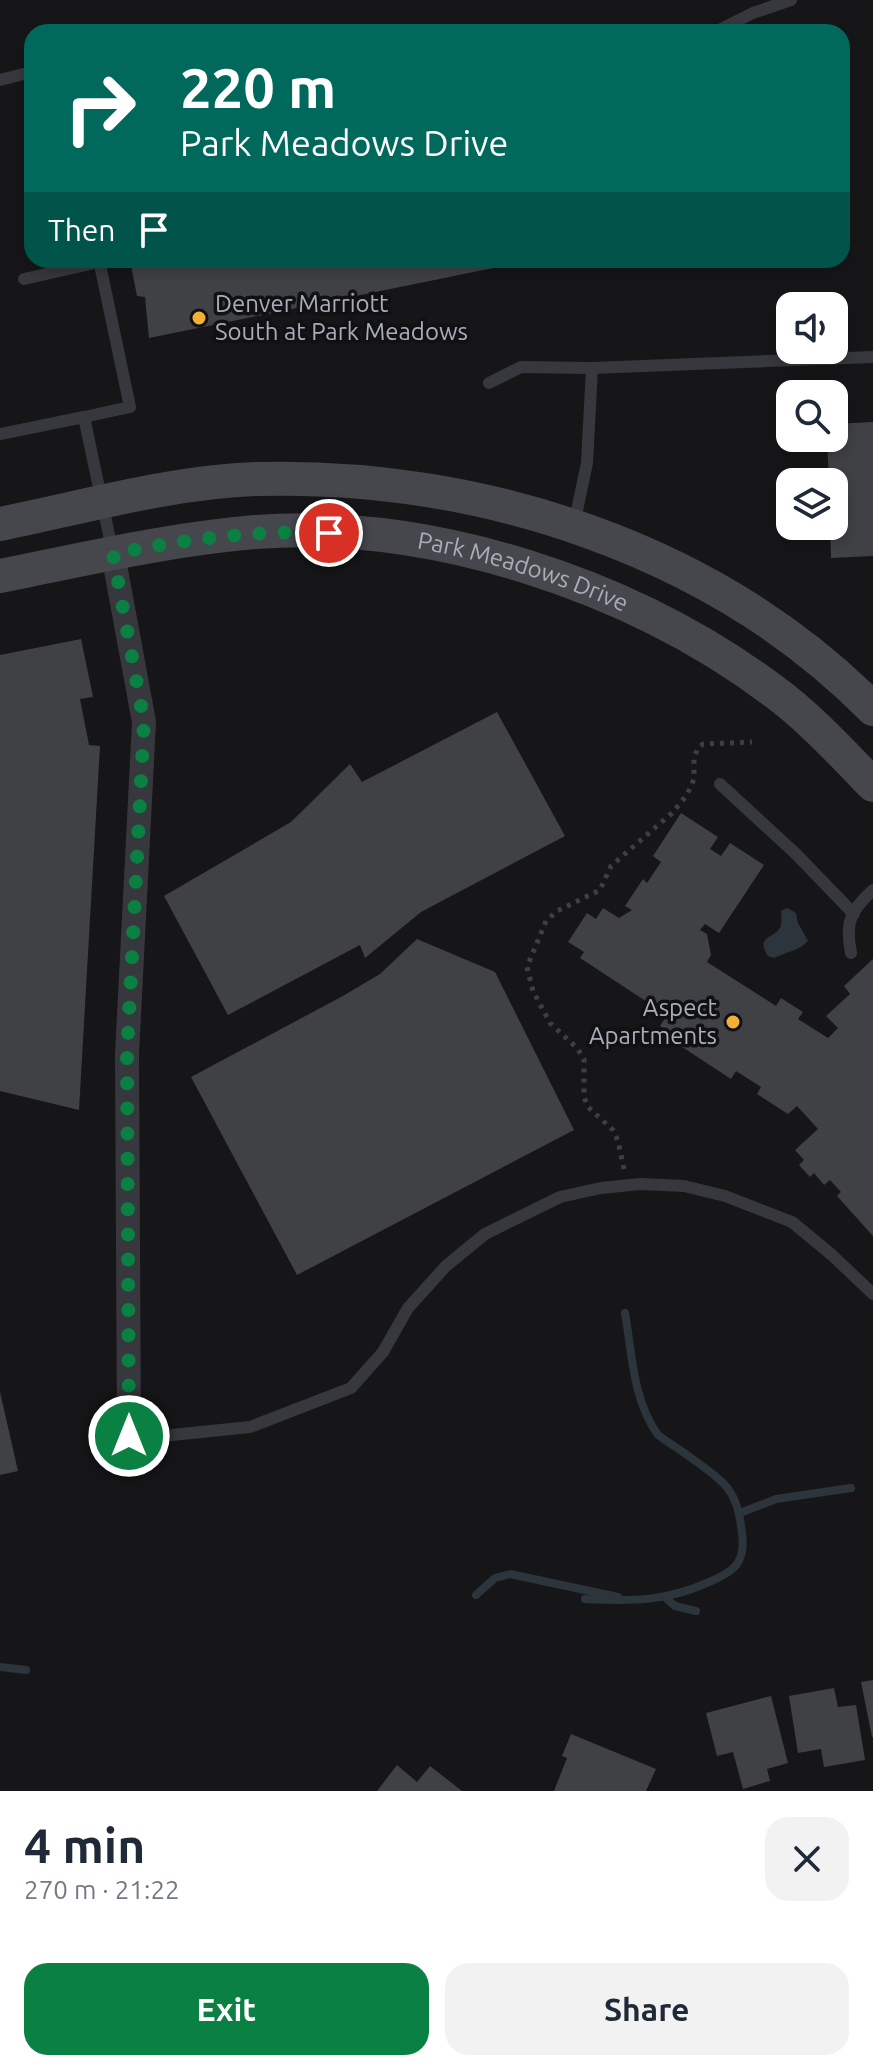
<!DOCTYPE html>
<meta charset="utf-8">
<style>
body{margin:0;font-family:Ubuntu,sans-serif;background:#f2f2f3;color:#1f2937;height:100vh;display:flex;flex-direction:column;font-size:30px;white-space:nowrap}
*{box-sizing:border-box;margin:0}
p{font-size:26px;color:#747a83}
.icon{flex:none;width:44px;height:44px;fill:none;stroke:currentColor;stroke-width:2;stroke-linecap:round;stroke-linejoin:round}
.map{position:relative;height:1791px;overflow:hidden}
.sheet{display:flex;flex-direction:column;background:#fff;flex:1}
.sheet>*{flex:none}
.guide{position:absolute;left:24px;top:24px;width:826px;height:244px;border-radius:24px;box-shadow:0 4px 12px #0003;background:#00695c;color:#fff;overflow:hidden}
.fabs{position:absolute;left:776px;top:292px;display:grid;gap:16px}
.fabs a{display:grid;place-items:center;width:72px;height:72px;border-radius:16px;background:#fff;box-shadow:0 4px 12px #0003;font-size:40px}
.pin{position:absolute;display:grid;place-items:center;width:68px;height:68px;color:#fff;margin:-34px;border:4px solid #fff;border-radius:50%;box-shadow:0 2px 8px #0007}
.me{position:absolute;width:88px;margin:-44px;rotate:0deg;stroke-linejoin:round;filter:drop-shadow(0 0 6px #0008)}
.turn{display:flex;align-items:center;gap:28px;height:168px;padding:0 24px;font-size:36px}
.turn .icon{width:104px;height:104px;stroke-width:2.5}
.turn b{display:block;font-size:56px;line-height:68px}
.then{display:flex;align-items:center;height:76px;padding:0 24px;background:#0003;gap:16px;font-size:30px}
.round{display:grid;place-items:center;flex:none;width:84px;height:84px;border-radius:24px;background:#f2f2f3}
.head{display:flex;align-items:center;justify-content:space-between;height:136px;padding:0 24px}
h1{font-size:48px;font-weight:600;line-height:60px}
.primary-button{display:flex;gap:16px;margin-top:auto;padding:16px 24px}
.primary-button a{flex:1;height:92px;border-radius:24px;background:#0b8043;color:#fff;font-size:32px;font-weight:600;line-height:92px;text-align:center}
.primary-button a+a{background:#f2f2f3;color:#1f2937}
.map>svg:first-child{display:block}
.water{fill:#2c353c}
.lines{fill:none;stroke-linecap:round;stroke-linejoin:round}
.stream{stroke:#2c353c;stroke-width:8}
.building{fill:#404145}
.path{stroke:#3d3f44;stroke-width:5;stroke-dasharray:4 6;stroke-linecap:butt}
.service{stroke:#37383d;stroke-width:12}
.minor{stroke:#37383d;stroke-width:24}
.secondary{stroke:#45474d;stroke-width:34}
.route{stroke:#0b8043;stroke-width:14;stroke-dasharray:0 25.2}
.poi-dot{fill:#f2b134;stroke:#111113;stroke-width:3}
.labels{text-anchor:middle;stroke-width:7;stroke-linejoin:round;paint-order:stroke}
.poi-label{font-size:24px;fill:#a8adb8;stroke:#111113;text-anchor:start}
.street-label{font-size:24px;fill:#a8adb8;stroke:#111113}
</style>
<div class="map">
<svg width="873" height="1791" viewBox="0 0 873 1791">
<rect width="100%" height="100%" fill="#161618"/>
<!-- water -->
<path class="water" d="M787 908 796 913 798 923 808 941C799 951 786 952 774 958L768 956C754 935 777 939 781 925 782 920 781 916 781 911Z"/>
<g class="lines">
<!-- stream -->
<g class="stream">
<polyline points="740,1513 776,1499 851,1488"/>
<polyline points="476,1595 495,1578 510,1574 618,1597"/>
<polyline points="666,1598 675,1606 696,1611"/>
<path d="M585 1599C631 1601 664 1602 707 1583 733 1572 746 1564 742 1534 740 1515 737 1497 723 1483 704 1465 679 1450 658 1435 633 1401 632 1353 625 1313"/>
<polyline points="0,1667 26,1670"/>
</g>
</g>
<!-- building -->
<g class="building">
<polygon points="130,260 507,260 508,265 149,338 145,297 137,296"/>
<polygon points="873,422 873,556 831,558 830,526 834,526 834,482 829,482 827,438 834,438 834,424"/>
<polygon points="81,639 93,697 80,699 89,745 100,746 79,1110 0,1091 0,655"/>
<polygon points="497,712 565,836 421,912 365,958 360,945 228,1015 164,896 291,822 350,764 362,782"/>
<polygon points="681,813 718,837 710,849 721,856 730,843 764,865 719,933 705,924 700,930 707,934 711,955 707,962 776,1006 781,998 803,1012 798,1019 828,1038 838,1028 826,1016 850,994 844,986 873,959 873,1236 837,1196 841,1192 830,1180 824,1185 814,1173 810,1177 799,1165 804,1160 795,1150 818,1129 797,1106 788,1114 757,1094 761,1087 736,1071 731,1079 670,1039 673,1035 660,1026 667,1015 580,958 584,952 568,942 587,913 596,919 603,908 619,918 632,910 625,906 643,879 647,883 661,862 653,856"/>
<polygon points="417,939 495,972 574,1130 297,1275 191,1077 341,997 380,974"/>
<polygon points="0,1392 18,1471 0,1475"/>
<polygon points="873,1680 873,1737 872,1737 861,1682"/>
<polygon points="834,1688 838,1707 856,1705 865,1760 824,1767 821,1749 798,1753 789,1696"/>
<polygon points="771,1696 788,1763 767,1769 770,1781 743,1789 733,1752 717,1756 706,1713"/>
<polygon points="571,1734 656,1769 646,1791 554,1791 567,1758 562,1756"/>
<polygon points="397,1765 417,1782 430,1766 462,1791 377,1791"/>
</g>
<g class="lines">
<!-- path -->
<polyline class="path" points="624,1169 618,1141 613,1130 588,1107 584,1097 584,1059 577,1048 550,1023 533,991 527,967 546,921 557,911 600,890 611,866 672,813 687,795 694,779 694,758 698,748 703,744 752,742"/>
<!-- service -->
<g class="service">
<polyline points="715,32 753,13 791,0"/>
<polyline points="0,80 32,72"/>
<polyline points="24,279 99,262"/>
<polyline points="592,368 873,357"/>
<polyline points="489,383 521,367 592,368 587,463 574,525"/>
<polyline points="84,417 130,407 99,260"/>
<polyline points="0,434 84,417 112,549"/>
<polyline points="720,784 796,854 854,914"/>
<path d="M851 953C845 923 850 911 873 890"/>
<polyline points="129,1436 172,1435 250,1427 351,1388 383,1352 408,1308 446,1266 485,1234 560,1197 601,1188 640,1184 684,1186 725,1196 792,1222 832,1255 873,1294"/>
</g>
<!-- minor -->
<polyline class="minor" points="113,554 144,722 127,1054 129,1436"/>
<!-- secondary -->
<g class="secondary">
<path d="M0 524C84 507 171 482 256 479 479 473 714 548 873 709"/>
<path id="s1" d="M0 576C85 559 170 539 256 532 432 519 631 585 772 690 809 717 841 752 873 785"/>
</g>
</g>
<g class="lines">
<!-- route -->
<path class="route" d="M129 1436 127 1054 144 722 113 554C184 539 256 530 329 533"/>
</g>
<!-- markers -->
<g class="poi-dot">
<circle cx="199" cy="318" r="8"/>
<circle cx="733" cy="1022" r="8"/>
</g>
<g class="labels">
<!-- poi labels -->
<g class="poi-label">
<text x="215" y="312">Denver Marriott<tspan x="215" dy="28">South at Park Meadows</tspan></text>
<text x="717" y="1016" text-anchor="end">Aspect<tspan x="717" dy="28">Apartments</tspan></text>
</g>
<!-- street labels -->
<g class="street-label">
<text dy="8" stroke="none"><textPath href="#s1" startOffset="532">Park Meadows Drive</textPath></text>
</g>
</g>
</svg>
<div class="fabs">
<a><svg class="icon" aria-label="sound" viewBox="0 0 24 24"><path d="M4 9h4l5-4v14l-5-4H4zM17 9q2 3 0 6"/></svg></a>
<a><svg class="icon" aria-label="search" viewBox="0 0 24 24"><circle cx="10" cy="10" r="6"/><path d="M15 15l6 6"/></svg></a>
<a><svg class="icon" aria-label="layers" viewBox="0 0 24 24"><path d="M12 4l9 5-9 5-9-5zM3 14l9 5 9-5"/></svg></a>
</div>
<div class="pin" style="left:329px;top:533px;background:#d93025"><svg class="icon" aria-label="arrive" viewBox="0 0 24 24"><path d="M6 21V4h12l-3 4 3 4H6"/></svg></div>
<svg class="me" style="left:129px;top:1436px" viewBox="-20 -20 40 40"><circle r="17" fill="#0b8043" stroke="#fff" stroke-width="3"/><path d="M0-11L8 9 0 5-8 9z" fill="#fff"/></svg>
<div class="guide">
<div class="turn"><svg class="icon" aria-label="right" viewBox="0 0 24 24"><path d="M7 20v-9h11M14 6l5 5-5 5"/></svg><div><b>220 m</b>Park Meadows Drive</div></div>
<div class="then">Then<svg class="icon" aria-label="arrive" viewBox="0 0 24 24"><path d="M6 21V4h12l-3 4 3 4H6"/></svg></div>
</div>
</div>
<section class="sheet">
<div class="head"><div><h1>4 min</h1><p>270 m · 21:22</p></div><a class="round"><svg class="icon" aria-label="close" viewBox="0 0 24 24"><path d="M6 6l12 12M18 6L6 18"/></svg></a></div>
<div class="primary-button"><a>Exit</a><a>Share</a></div>
</section>
